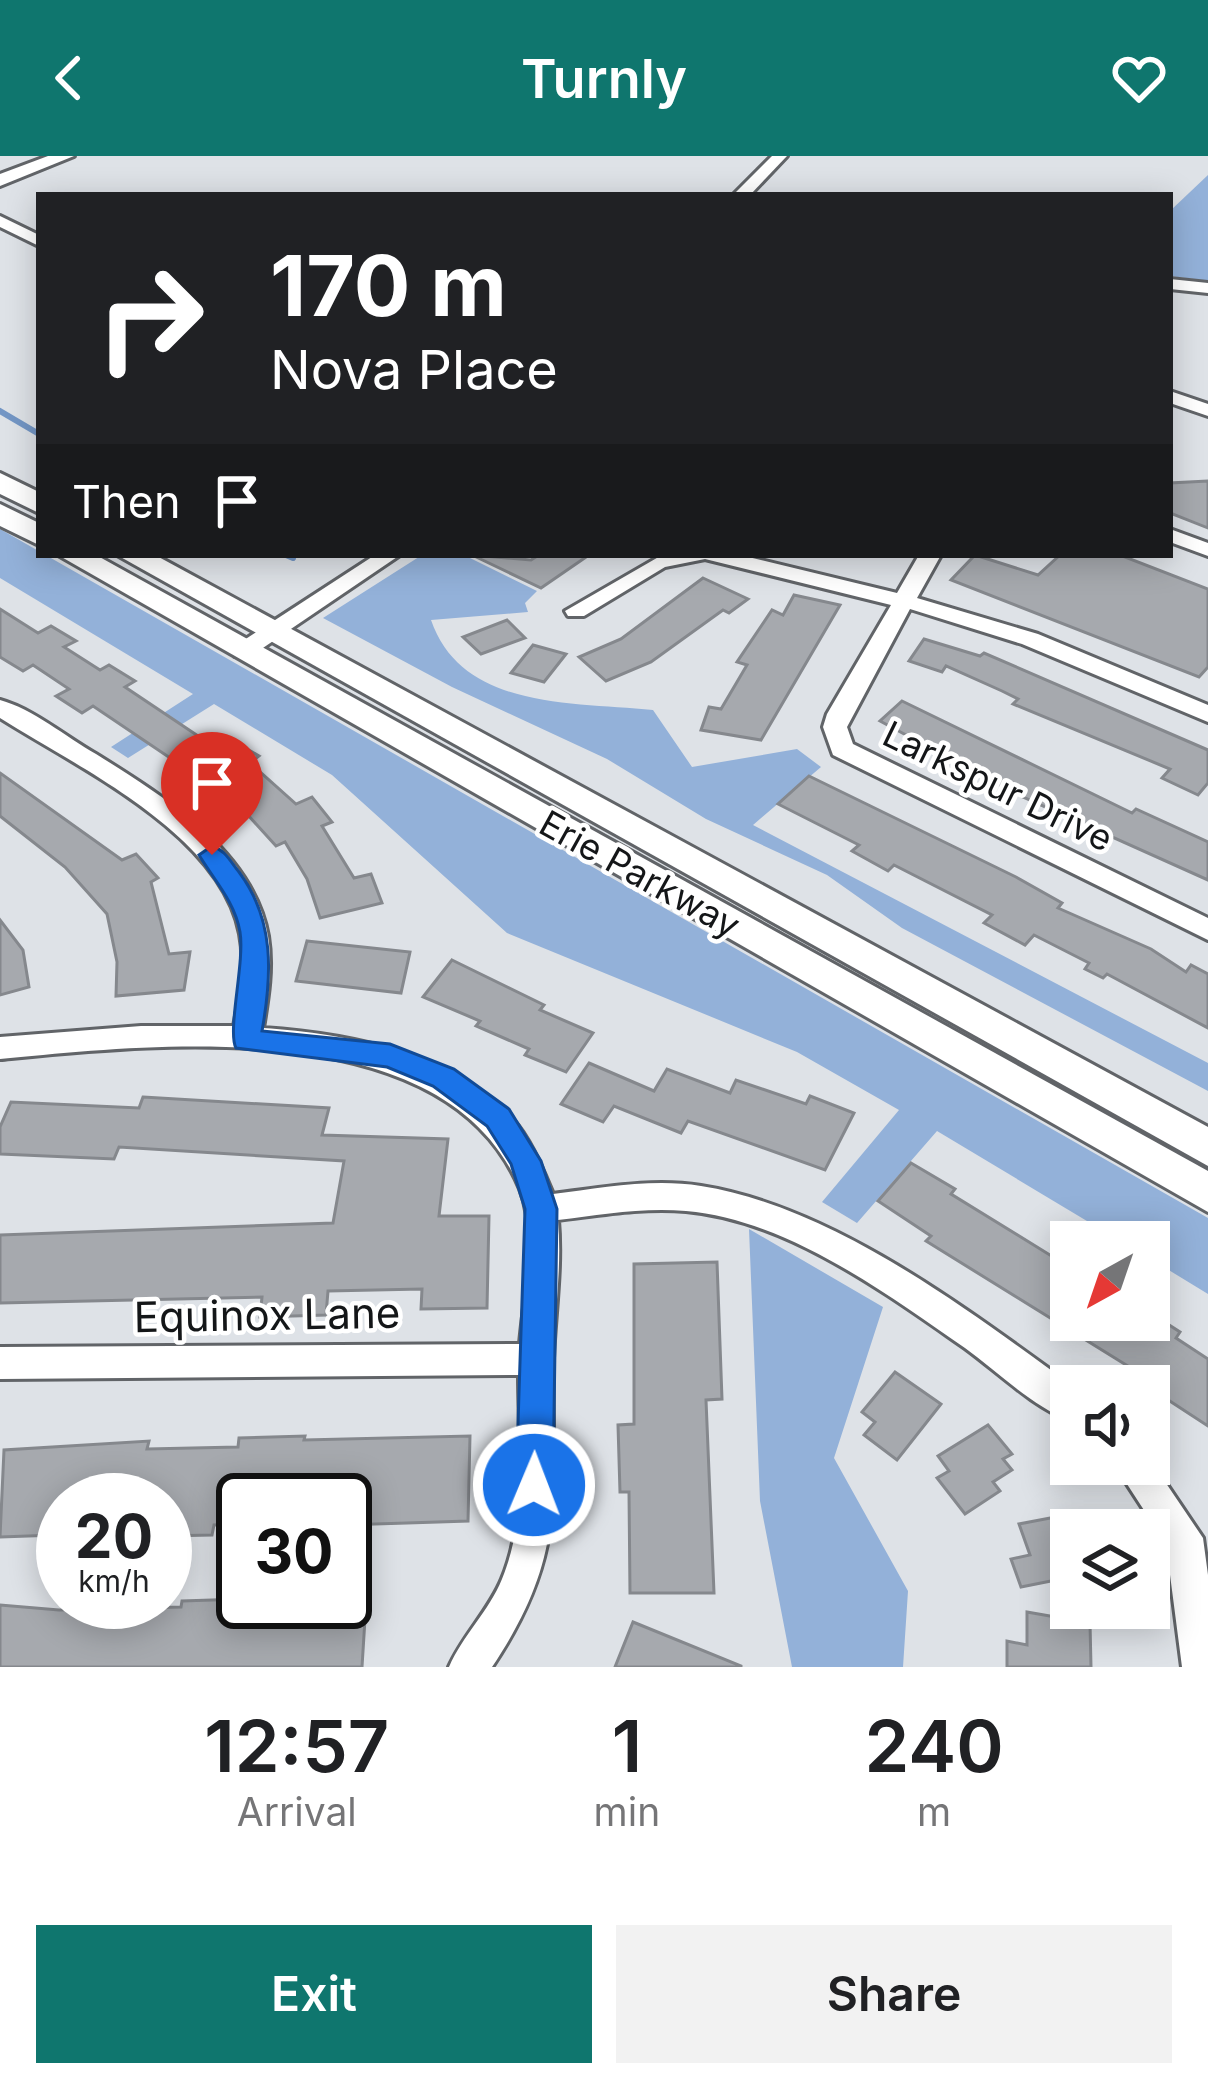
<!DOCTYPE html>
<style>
body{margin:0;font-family:Inter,sans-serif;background:#f2f2f2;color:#202124;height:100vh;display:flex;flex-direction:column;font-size:45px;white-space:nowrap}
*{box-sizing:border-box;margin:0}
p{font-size:39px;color:#757577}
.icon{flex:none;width:66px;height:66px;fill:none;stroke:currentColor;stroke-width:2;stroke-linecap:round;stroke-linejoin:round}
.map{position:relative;height:1511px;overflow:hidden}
.drawer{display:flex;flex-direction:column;background:#fff;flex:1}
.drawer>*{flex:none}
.guide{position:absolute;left:36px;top:36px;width:1137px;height:366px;border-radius:0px;box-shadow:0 6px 30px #0003;background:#202124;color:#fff;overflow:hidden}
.needle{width:78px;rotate:220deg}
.buttons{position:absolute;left:1050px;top:1065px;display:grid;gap:24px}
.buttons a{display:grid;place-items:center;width:120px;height:120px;border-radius:0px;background:#fff;box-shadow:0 6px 30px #0003;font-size:60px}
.speed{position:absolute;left:36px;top:1317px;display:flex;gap:24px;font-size:60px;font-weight:700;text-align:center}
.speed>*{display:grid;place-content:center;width:156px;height:156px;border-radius:50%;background:#fff;box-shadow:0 6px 30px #0003;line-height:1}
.speed small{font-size:30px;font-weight:400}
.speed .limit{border:6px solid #111;border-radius:18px;background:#fff;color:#111}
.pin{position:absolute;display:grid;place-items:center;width:102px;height:102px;color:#fff;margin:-123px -51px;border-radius:50% 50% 50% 0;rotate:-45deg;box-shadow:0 0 12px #0007}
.pin .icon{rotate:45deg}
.me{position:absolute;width:132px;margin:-66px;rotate:1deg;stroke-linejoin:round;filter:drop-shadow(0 0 9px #0008)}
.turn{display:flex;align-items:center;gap:42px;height:252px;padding:0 36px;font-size:54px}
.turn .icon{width:156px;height:156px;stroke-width:2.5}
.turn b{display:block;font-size:84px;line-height:102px}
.then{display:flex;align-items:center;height:114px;padding:0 36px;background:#0003;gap:24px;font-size:45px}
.eta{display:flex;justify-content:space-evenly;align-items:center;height:204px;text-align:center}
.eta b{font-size:72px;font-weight:600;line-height:84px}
.button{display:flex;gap:24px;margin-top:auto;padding:24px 36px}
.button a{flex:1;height:138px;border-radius:0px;background:#0f766e;color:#fff;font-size:48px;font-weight:600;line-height:138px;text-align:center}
.button a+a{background:#f2f2f2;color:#202124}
header{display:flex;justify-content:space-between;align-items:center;height:156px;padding:0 36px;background:#0f766e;color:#fff;font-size:54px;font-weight:600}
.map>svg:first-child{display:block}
.green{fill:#93b1d9}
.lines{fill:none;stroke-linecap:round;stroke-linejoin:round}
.stream{stroke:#7396c5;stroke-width:6}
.building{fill:#a6a9ae;stroke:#85888d;stroke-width:3}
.minor-casing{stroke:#616468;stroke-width:6}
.tertiary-casing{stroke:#616468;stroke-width:6}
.secondary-casing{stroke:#616468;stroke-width:6}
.minor{fill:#fff;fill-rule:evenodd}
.tertiary{fill:#fff;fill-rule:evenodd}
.secondary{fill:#fff;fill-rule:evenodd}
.route{fill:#1a73e8;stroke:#114b97;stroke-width:3}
.labels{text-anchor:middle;stroke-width:9;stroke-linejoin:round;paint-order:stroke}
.street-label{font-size:36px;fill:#141618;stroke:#fff}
.near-street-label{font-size:42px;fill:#141618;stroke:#fff}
</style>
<header><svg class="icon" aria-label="back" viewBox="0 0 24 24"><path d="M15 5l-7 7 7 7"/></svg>Turnly<svg class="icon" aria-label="heart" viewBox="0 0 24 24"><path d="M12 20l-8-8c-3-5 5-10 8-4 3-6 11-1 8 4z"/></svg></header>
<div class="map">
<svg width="1208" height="1511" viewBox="0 0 1208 1511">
<rect width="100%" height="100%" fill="#dee2e7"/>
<!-- green -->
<g class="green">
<polygon points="1208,19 1208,125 1170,120 1170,55"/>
<polygon points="0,373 1208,1062 1208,1138 1149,1102 1149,1086 1122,1086 937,975 857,1067 822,1046 899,954 797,896 507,777 332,619 214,548 128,602 111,591 193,538 0,422"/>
<path d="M422 399H473L470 402 537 435 525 447 528 456 431 464C462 554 573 546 653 554L692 611 797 593 821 611 753 669 1208 907V935L902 772 827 719 706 663 607 603 452 531 323 462Z"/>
<polygon points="749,1073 883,1151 834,1302 908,1435 903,1511 792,1511 760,1345"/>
</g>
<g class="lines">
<!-- stream -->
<g class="stream">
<polyline points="0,255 39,278"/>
<polyline points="286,399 293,402"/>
</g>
</g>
<!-- building -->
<g class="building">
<polygon points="1208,325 1208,372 1170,357 1170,327"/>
<polygon points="472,399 531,404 539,399 589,399 541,432"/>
<polygon points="975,399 1038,419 1060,399 1120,399 1208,433 1208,511 1199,521 951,424"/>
<polygon points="703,422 748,443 729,457 723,454 651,506 606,525 579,501 621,483"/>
<polygon points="794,439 840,449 761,584 701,574 709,551 721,553 747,509 737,506 772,454 783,459"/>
<polygon points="0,453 38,477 51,470 76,485 64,491 100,514 109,509 135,525 125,531 216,592 230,583 259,600 250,607 296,648 312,641 332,666 322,670 354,722 371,718 382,747 320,762 307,723 285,686 276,690 219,627 206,636 177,618 185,612 93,550 82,557 56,540 69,533 33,509 23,515 0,501"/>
<polygon points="507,464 525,482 481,498 463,481"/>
<polygon points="924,483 980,500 984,497 1208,594 1208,627 1198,639 1162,622 1170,613 1013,548 1018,543 1002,535 946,510 942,516 909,505"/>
<polygon points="533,489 566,498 544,526 511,517"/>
<polygon points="902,545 1132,657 1136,653 1208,686 1208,724 1012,636 880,565"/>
<polygon points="0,617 122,704 136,698 158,722 151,726 169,798 190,796 184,834 116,840 117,806 107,758 65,711 0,660"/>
<polygon points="809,620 1016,721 1062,747 1058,752 1151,793 1186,816 1191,809 1208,818 1208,872 1107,818 1103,822 1085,813 1089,807 1034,779 1025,789 984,767 992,759 894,709 888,715 852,695 859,689 778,648"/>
<polygon points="0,764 23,794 29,831 0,839"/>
<polygon points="307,785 410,796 401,837 296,825"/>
<polygon points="452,804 544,849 540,854 593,877 566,916 525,899 529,893 476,870 480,865 423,841"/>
<polygon points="589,907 654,935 667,913 730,937 736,924 806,948 810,940 854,957 825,1014 688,965 681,977 614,950 603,966 561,948"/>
<polygon points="143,941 329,952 322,979 448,983 439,1060 489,1060 487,1152 421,1153 422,1133 328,1135 326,1159 260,1161 262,1141 0,1147 0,1079 333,1067 344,1005 119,991 114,1003 0,998 0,971 11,946 139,952"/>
<polygon points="911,1007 955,1033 951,1038 1071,1112 1071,1164 1149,1164 1149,1156 1180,1176 1176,1182 1208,1203 1208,1270 1156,1236 1160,1230 926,1085 931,1080 878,1045"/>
<polygon points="717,1106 722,1243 706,1244 714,1437 630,1437 629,1336 620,1336 618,1269 634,1268 634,1108"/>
<polygon points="895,1216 941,1248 897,1304 864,1279 875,1266 862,1256"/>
<polygon points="988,1269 1012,1298 1003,1303 1012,1314 993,1326 1000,1335 965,1358 937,1322 949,1315 938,1300"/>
<polygon points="305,1280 304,1284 470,1280 468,1365 345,1369 345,1344 243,1344 243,1368 214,1369 212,1379 165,1380 165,1344 63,1344 56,1379 0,1381 4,1294 149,1285 147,1293 238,1291 239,1282"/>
<polygon points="1071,1358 1071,1421 1021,1431 1011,1403 1030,1399 1019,1368"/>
<polygon points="243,1443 257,1449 366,1447 362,1511 0,1511 0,1449 59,1454 181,1451 182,1445"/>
<polygon points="1027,1456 1090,1467 1091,1511 1007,1511 1007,1485 1027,1489"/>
<polygon points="633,1466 741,1510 741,1511 615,1511"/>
</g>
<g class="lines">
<!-- minor casing -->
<g class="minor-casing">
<g id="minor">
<polygon points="772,0 787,0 750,39 733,39"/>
<polygon points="0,60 39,79 39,90 0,71"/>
<polygon points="1170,123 1208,127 1208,137 1170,133"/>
<polygon points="1170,235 1208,248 1208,260 1170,247"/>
<polygon points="1170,373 1208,387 1208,400 1170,386"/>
<polygon points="375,399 400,399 251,500 235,500 235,490"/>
<polygon points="662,399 740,399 897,437 919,399 941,399 917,442 1038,478 1208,549 1208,566 1022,488 910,453 847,571 853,588 1208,762 1208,784 833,599 823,571 827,558 891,449 705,403 665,411 584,460 568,460 565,455"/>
<path d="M0 544C33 553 66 581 96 598 163 640 253 695 268 780 273 811 268 842 263 872 350 878 451 897 513 964 530 982 543 1015 553 1038 602 1032 652 1022 701 1030 834 1051 966 1153 1073 1230L1071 1265C1033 1251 998 1216 965 1192 884 1136 787 1064 686 1055 643 1051 600 1059 558 1064 562 1110 555 1156 553 1202 550 1334 571 1393 492 1511H449C463 1479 489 1455 502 1423 528 1360 519 1285 519 1219L0 1223V1191L520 1188C524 1141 538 1078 520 1033 447 855 155 888 0 903V881L141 870H234C240 840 246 808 240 778 221 678 79 612 0 562Z"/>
<polygon points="1149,1302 1203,1382 1208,1419 1208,1511 1182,1511 1166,1388 1114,1308 1149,1308"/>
</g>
</g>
<!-- tertiary casing -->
<g class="tertiary-casing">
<polygon id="tertiary" points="48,0 74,0 0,30 0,18"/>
</g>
<!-- secondary casing -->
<g class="secondary-casing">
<g id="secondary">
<polygon points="0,317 39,336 39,357 0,338"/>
<polygon points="0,348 39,367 39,389 0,370"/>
<polygon points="58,399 96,399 1208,1015 1208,1056"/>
<polygon points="117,399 155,399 1208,971 1208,1010"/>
</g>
</g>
<!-- minor -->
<use href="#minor" class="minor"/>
<!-- tertiary -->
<use href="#tertiary" class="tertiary"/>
<!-- secondary -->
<use href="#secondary" class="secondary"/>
</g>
<!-- route -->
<path class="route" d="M212 690C225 694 230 705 239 716 275 764 272 819 262 875L390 888 454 913 509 953 541 1005 557 1053 553 1329 547 1341 534 1346 521 1341 516 1329 525 1053 511 1008 487 970 433 930 387 911 236 892C227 875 245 806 240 776 235 746 214 724 199 699Z"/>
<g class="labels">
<!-- street labels -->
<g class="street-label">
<text transform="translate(998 630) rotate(26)" y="13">Larkspur Drive</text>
<text transform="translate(640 718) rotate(29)" y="13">Erie Parkway</text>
</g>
<!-- near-street labels -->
<g class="near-street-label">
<text transform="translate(267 1159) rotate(-1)" y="15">Equinox Lane</text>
</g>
</g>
</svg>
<div class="buttons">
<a><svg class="needle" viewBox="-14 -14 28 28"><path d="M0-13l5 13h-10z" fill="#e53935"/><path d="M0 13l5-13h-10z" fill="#757577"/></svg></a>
<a><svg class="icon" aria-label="sound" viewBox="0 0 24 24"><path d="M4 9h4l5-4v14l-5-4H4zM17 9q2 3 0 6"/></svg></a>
<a><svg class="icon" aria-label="layers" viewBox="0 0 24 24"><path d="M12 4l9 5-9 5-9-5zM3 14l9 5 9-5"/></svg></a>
</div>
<div class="speed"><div>20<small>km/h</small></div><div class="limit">30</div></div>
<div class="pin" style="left:212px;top:699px;background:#d93025"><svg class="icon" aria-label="arrive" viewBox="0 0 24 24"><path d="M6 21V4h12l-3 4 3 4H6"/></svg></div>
<svg class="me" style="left:534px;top:1329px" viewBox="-20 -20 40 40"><circle r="17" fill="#1a73e8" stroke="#fff" stroke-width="3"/><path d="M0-11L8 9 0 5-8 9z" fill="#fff"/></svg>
<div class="guide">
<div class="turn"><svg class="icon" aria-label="right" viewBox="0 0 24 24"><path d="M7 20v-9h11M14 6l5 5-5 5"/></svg><div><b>170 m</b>Nova Place</div></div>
<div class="then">Then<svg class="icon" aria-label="arrive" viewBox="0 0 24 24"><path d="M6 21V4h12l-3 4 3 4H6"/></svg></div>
</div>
</div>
<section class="drawer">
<div class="eta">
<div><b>12:57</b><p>Arrival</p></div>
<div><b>1</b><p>min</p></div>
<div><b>240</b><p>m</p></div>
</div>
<div class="button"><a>Exit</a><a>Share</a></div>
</section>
